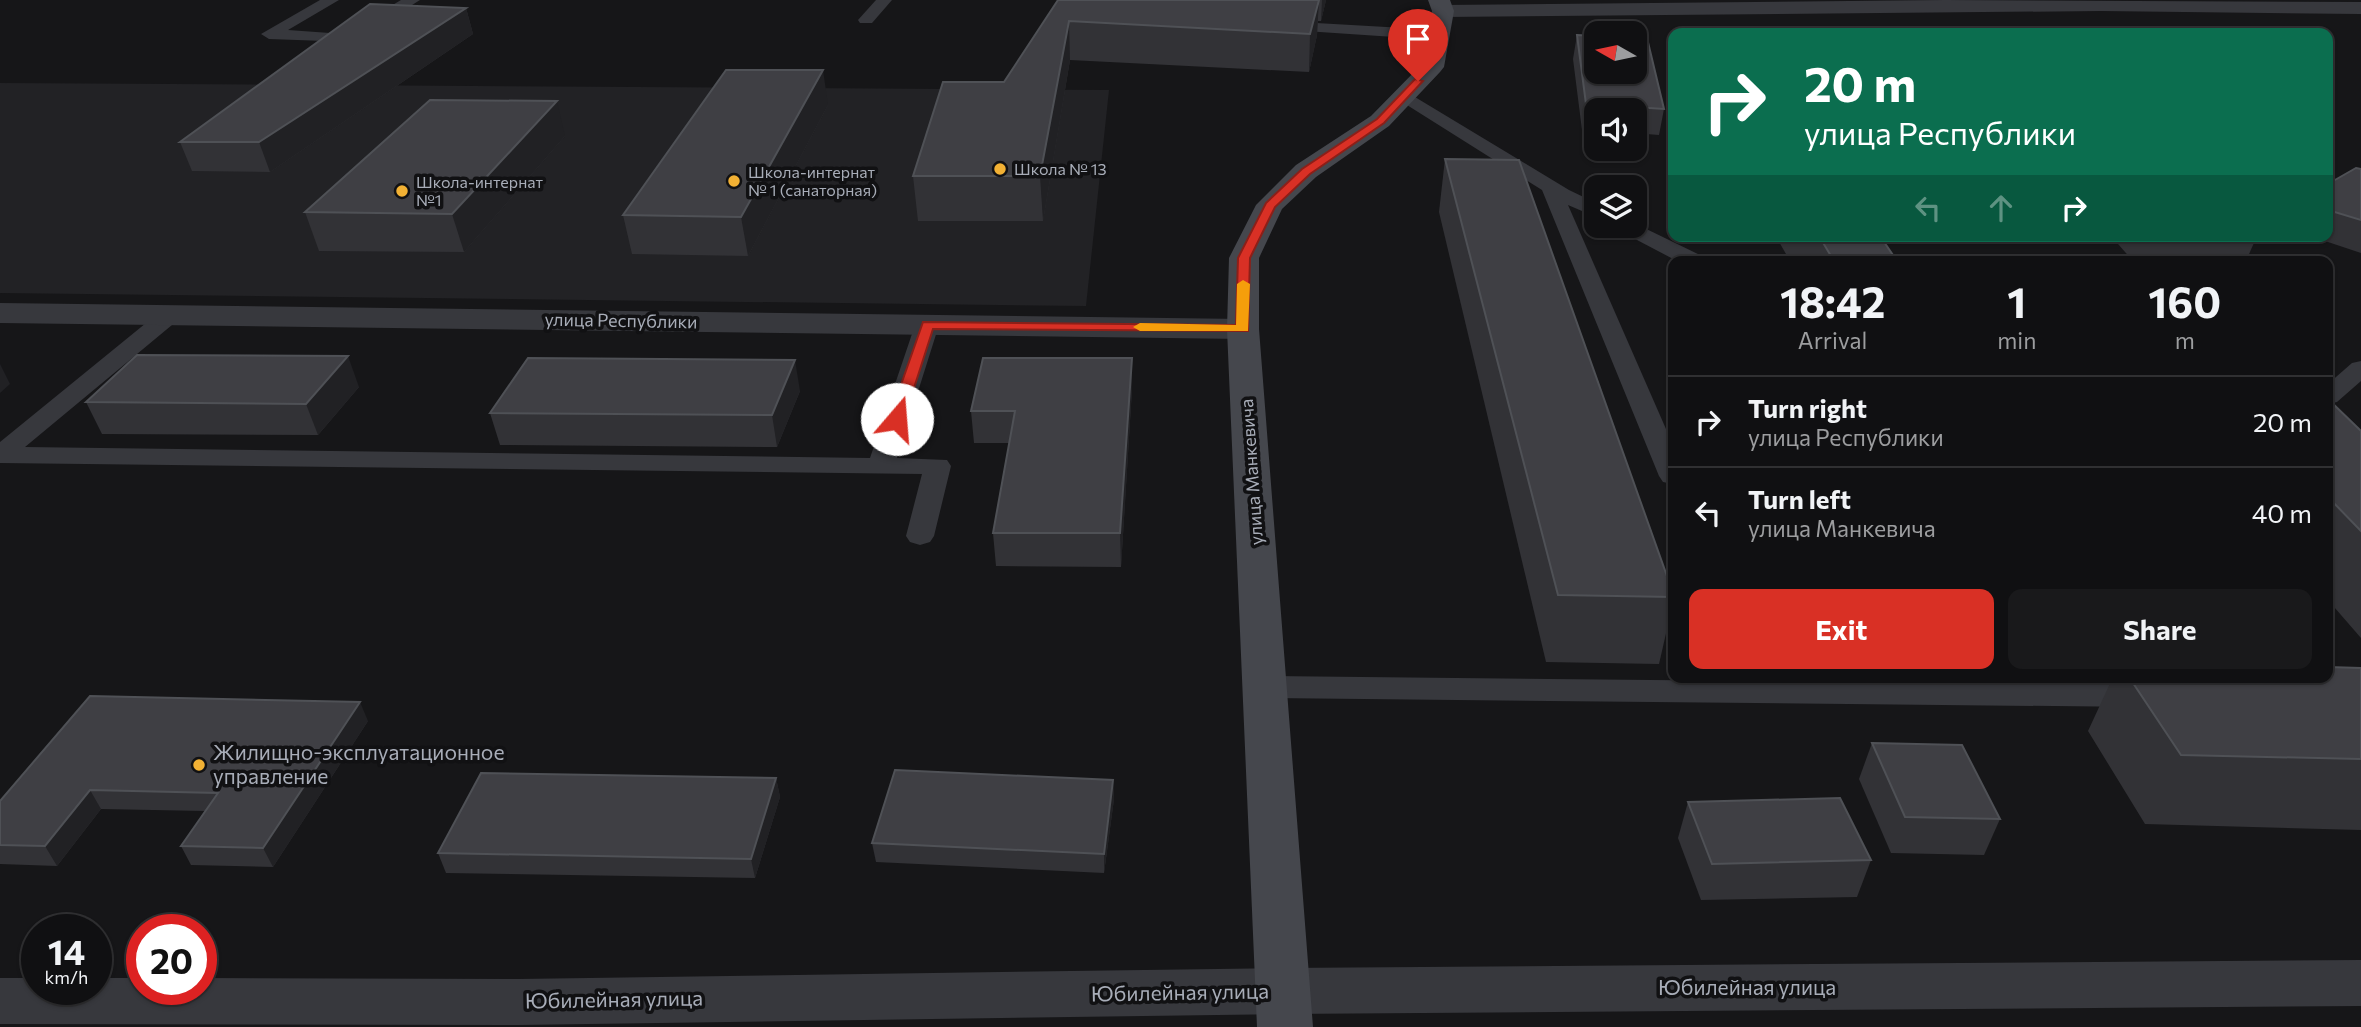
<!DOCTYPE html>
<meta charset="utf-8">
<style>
body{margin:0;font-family:Commissioner,sans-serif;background:#19191b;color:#f1f3f6;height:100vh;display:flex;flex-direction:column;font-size:26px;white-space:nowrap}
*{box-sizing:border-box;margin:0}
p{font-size:23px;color:#9c9d9f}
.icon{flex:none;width:38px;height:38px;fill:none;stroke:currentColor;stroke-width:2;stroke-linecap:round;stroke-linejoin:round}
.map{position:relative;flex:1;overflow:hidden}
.panel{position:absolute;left:1668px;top:256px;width:665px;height:427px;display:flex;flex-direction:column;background:#101012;border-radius:14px;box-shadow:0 2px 5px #0004,0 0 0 2px #303032}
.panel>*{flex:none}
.guide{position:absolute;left:1668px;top:28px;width:665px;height:214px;border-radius:14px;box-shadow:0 2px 5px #0004,0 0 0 2px #303032;background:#0b6e4f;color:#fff;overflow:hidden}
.needle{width:46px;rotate:279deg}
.fabs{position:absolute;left:1584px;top:21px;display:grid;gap:14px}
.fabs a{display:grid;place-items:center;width:63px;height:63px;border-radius:14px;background:#101012;box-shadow:0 2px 5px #0004,0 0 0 2px #303032;font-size:35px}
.speed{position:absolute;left:21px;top:914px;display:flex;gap:14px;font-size:35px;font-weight:700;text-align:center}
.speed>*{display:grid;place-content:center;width:91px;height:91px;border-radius:50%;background:#101012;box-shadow:0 2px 5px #0004,0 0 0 2px #303032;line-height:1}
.speed small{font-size:18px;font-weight:400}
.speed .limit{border:10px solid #d22;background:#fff;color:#111}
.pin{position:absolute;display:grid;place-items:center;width:60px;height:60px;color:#fff;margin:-72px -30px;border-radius:50% 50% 50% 0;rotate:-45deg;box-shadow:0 0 7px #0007}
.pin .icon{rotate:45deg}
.me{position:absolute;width:77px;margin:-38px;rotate:18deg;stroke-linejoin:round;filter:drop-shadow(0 0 5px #0008)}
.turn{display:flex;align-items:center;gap:24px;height:147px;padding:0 21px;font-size:32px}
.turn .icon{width:91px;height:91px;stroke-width:2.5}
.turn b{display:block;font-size:49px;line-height:60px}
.lanes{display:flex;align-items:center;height:66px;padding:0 21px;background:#0003;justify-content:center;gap:35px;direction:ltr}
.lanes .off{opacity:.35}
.eta{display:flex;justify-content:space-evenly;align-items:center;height:119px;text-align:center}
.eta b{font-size:42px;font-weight:700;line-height:49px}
.primary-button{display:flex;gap:14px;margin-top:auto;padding:14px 21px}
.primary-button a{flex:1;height:80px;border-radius:14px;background:#d93025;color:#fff;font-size:28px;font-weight:700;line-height:80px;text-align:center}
.primary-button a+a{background:#19191b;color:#f1f3f6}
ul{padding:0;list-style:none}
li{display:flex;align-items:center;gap:21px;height:91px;padding:0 21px;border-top:2px solid #303032}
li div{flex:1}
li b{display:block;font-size:26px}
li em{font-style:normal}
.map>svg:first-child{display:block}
.built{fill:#222225}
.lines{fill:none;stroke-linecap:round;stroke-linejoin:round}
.lane{fill:#37383d;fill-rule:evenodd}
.street{fill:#37383d;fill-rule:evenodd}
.secondary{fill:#45474d;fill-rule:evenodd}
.wall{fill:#323236}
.shaded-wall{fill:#212124}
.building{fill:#3f3f44;stroke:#4f5156;stroke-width:2}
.route{fill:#d93025;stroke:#8d1f18;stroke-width:2}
.slow{fill:#f59e0b}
.poi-dot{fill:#f2b134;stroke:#111113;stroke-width:2.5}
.labels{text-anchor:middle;stroke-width:7;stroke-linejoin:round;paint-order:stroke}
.far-poi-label{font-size:16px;fill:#a8adb8;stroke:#111113;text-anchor:start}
.street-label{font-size:18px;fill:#a8adb8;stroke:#111113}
.near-poi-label{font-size:21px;fill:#a8adb8;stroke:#111113;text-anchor:start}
.near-street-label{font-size:21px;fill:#a8adb8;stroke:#111113}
</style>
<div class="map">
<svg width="2361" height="1027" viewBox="0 0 2361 1027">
<rect width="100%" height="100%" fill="#161618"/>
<!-- built -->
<polygon class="built" points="0,83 1109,90 1086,306 0,293"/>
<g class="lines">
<!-- lane -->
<g class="lane">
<polygon points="320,0 339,0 288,30 344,34 401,0 420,0 353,42 269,39 261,34"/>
<polygon points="876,0 892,0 872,23 860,23 858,20"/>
<polygon points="1281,21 1439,30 1447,35 1439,40 1275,29 1273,26 1275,23"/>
<polygon points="1405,91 1569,190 1596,203 1596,217 1568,205 1673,445 1673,484 1663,482 1659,476 1542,190 1399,100 1396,96 1399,92"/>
<polygon points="1634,223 1702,256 1705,261 1677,261 1618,230 1615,226 1634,226"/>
<polygon points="170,308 178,310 182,315 178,320 25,447 870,458 915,325 919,320 935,320 939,325 897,458 947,460 951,466 934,536 930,542 920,545 910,542 906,536 922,474 0,463 0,442 162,310"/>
<polygon points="2361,361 2361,381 2337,402 2328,404 2328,384 2352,363"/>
<polygon points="1266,676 2142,685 2153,688 2158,696 2153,704 2142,707 1266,698 1255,695 1250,687 1255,679"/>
</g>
<!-- street -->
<g class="street">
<polygon points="1945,0 2361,2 2361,14 2101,11 1443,17 1435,16 1432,11 1435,6 1443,5"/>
<polygon points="0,303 1243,319 1254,322 1259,329 1254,336 1243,339 0,323"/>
<polygon points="2361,960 2361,1006 1283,1014 519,1025 0,1024 0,978 37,978 37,989 96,989 96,978 142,978 142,989 201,989 201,978 519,979 1283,968"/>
</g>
<!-- secondary -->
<polygon class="secondary" points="1428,0 1450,0 1454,11 1444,67 1440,72 1389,126 1316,177 1282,209 1259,258 1259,329 1313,1027 1257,1027 1227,329 1229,258 1256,205 1296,165 1371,116 1421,65 1432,11"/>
</g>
<!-- wall -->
<g class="wall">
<polygon points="1058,0 1326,0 1321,21 1318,21 1317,35 1309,72 1070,60 1043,221 918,221 913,176 1004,82"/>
<polygon points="466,8 473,34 270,172 192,171 180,142"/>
<polygon points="1577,35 1664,109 1659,135 1634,133 1634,110 1596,110 1596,131 1582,130 1573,59"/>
<polygon points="828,105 748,256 632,254 623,215"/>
<polygon points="565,136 464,252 319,251 305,212"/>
<polygon points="1445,159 1673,593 1673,603 1659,664 1546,662 1439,212"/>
<polygon points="2361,169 2361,253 2310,236 2328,236 2328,184"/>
<polygon points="1779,236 1880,236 1897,261 1790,261 1778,240"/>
<polygon points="2111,236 2257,236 2246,261 2133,261"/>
<polygon points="1132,358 1132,389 1121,567 996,566 993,533 1009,443 974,443 971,411"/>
<polygon points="359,387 318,435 102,434 86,402"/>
<polygon points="800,391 777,447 500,445 490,413"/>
<polygon points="2328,399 2361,431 2361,638 2328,600"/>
<polygon points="2361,668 2361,830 2145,824 2088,731 2113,677 2328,677"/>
<polygon points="368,721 273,867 191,865 181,846 205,811 101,809 57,866 0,864 0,801"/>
<polygon points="1872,743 2000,819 1984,855 1891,853 1859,779"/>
<polygon points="776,778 780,797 755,878 446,873 438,853"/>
<polygon points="1113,780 1114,799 1104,873 876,862 872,843"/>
<polygon points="1688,802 1871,860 1857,897 1701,900 1678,838"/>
</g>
<!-- shaded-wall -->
<g class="shaded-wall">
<polygon points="1319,0 1317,35 1309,72 1310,34"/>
<polygon points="1322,0 1326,0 1321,21"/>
<polygon points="466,8 473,34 270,172 259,142"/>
<polygon points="1069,21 1070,60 1043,221 1040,176"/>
<polygon points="823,70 828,105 748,256 741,217"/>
<polygon points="557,101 565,136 464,252 452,214"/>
<polygon points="348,356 359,387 318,435 306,404"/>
<polygon points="1132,358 1132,389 1121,567 1120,533"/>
<polygon points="795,360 800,391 777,447 772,415"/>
<polygon points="0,364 10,384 0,393"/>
<polygon points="360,702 368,721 273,867 263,848"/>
<polygon points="776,778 780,797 755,878 751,859"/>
<polygon points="1113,780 1114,799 1104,873 1104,854"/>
<polygon points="90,790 101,809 57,866 45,846"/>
</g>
<!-- building -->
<g class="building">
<polygon points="1058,0 1319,0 1310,34 1069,21 1040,176 913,176 943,82 1004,82"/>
<polygon points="370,4 466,8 259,142 180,142"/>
<polygon points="1577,35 1596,36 1596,72 1634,72 1634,38 1647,38 1664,109 1586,104"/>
<polygon points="726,70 823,70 741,217 623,215"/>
<polygon points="430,100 557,101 452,214 305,212"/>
<polygon points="1445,159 1519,160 1673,593 1673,597 1558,595"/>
<polygon points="2356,168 2361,169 2361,220 2328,210 2328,184"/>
<polygon points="1819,236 1880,236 1897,261 1834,261"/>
<polygon points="137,355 348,356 306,404 86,402"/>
<polygon points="528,358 795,360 772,415 490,413"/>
<polygon points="983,358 1132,358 1120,533 993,533 1015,411 971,411"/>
<polygon points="2328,399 2361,431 2361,531 2328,497"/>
<polygon points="2328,667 2361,668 2361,759 2181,755 2129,677 2328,677"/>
<polygon points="90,696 360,702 263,848 181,846 218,793 90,790 45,846 0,845 0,801"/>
<polygon points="1872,743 1962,745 2000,819 1905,817"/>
<polygon points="895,770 1113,780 1104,854 872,843"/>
<polygon points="481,773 776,778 751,859 438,853"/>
<polygon points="1840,798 1871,860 1712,864 1688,802"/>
</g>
<!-- route -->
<polygon class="route" points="1415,79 1423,81 1384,123 1310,174 1275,207 1250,258 1248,331 933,329 904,419 897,423 889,419 923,322 1236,325 1238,258 1266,203 1302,169 1377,119"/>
<!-- slow -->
<polygon class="slow" points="1243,280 1250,284 1248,331 1140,331 1133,327 1140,323 1236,325 1237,284"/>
<!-- markers -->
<g class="poi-dot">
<circle cx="1000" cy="169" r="7"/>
<circle cx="734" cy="181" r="7"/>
<circle cx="402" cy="191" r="7"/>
<circle cx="199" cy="765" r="7"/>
</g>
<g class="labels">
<!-- far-poi labels -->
<g class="far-poi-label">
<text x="1014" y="175">Школа № 13</text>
<text x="748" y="178">Школа-интернат<tspan x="748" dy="18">№ 1 (санаторная)</tspan></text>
<text x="416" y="188">Школа-интернат<tspan x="416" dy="18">№1</tspan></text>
</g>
<!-- street labels -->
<g class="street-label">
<text transform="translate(621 321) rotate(1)" y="6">улица Республики</text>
<text transform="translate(1252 472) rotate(-94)" y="6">улица Манкевича</text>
</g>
<!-- near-poi labels -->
<g class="near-poi-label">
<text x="213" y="760">Жилищно-эксплуатационное<tspan x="213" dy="24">управление</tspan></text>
</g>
<!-- near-street labels -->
<g class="near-street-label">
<text x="1747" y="995">Юбилейная улица</text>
<text transform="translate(1180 993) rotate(-1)" y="7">Юбилейная улица</text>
<text transform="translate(614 1000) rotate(-1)" y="7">Юбилейная улица</text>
</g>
</g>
</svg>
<div class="fabs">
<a><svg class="needle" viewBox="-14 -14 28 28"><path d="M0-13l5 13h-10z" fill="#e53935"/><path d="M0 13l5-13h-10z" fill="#9c9d9f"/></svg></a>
<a><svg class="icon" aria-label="sound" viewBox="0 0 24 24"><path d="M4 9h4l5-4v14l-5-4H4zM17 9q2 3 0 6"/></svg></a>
<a><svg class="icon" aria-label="layers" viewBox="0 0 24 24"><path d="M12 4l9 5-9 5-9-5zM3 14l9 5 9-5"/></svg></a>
</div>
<div class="speed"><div>14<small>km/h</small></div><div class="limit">20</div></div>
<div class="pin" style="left:1418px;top:81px;background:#d93025"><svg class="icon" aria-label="arrive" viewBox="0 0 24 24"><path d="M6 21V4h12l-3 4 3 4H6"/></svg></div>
<svg class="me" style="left:897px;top:419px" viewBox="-20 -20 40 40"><circle r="19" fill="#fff"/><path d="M0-13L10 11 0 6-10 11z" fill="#d93025"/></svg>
<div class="guide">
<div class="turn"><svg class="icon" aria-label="right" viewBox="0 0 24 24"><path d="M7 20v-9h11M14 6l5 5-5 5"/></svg><div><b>20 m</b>улица Республики</div></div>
<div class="lanes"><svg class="icon off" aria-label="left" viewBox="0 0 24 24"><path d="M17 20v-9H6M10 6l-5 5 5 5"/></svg><svg class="icon off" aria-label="ahead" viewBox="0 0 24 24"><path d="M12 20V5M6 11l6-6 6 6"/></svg><svg class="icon" aria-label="right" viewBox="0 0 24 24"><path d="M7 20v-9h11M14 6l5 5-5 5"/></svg></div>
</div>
<section class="panel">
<div class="eta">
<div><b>18:42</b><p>Arrival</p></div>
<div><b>1</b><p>min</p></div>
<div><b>160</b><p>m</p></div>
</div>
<ul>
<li><svg class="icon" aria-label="right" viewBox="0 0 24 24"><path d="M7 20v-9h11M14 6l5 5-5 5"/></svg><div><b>Turn right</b><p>улица Республики</p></div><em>20 m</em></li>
<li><svg class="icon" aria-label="left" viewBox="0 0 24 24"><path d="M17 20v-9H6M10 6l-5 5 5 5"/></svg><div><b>Turn left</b><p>улица Манкевича</p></div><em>40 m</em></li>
</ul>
<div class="primary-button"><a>Exit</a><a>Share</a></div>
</section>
</div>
